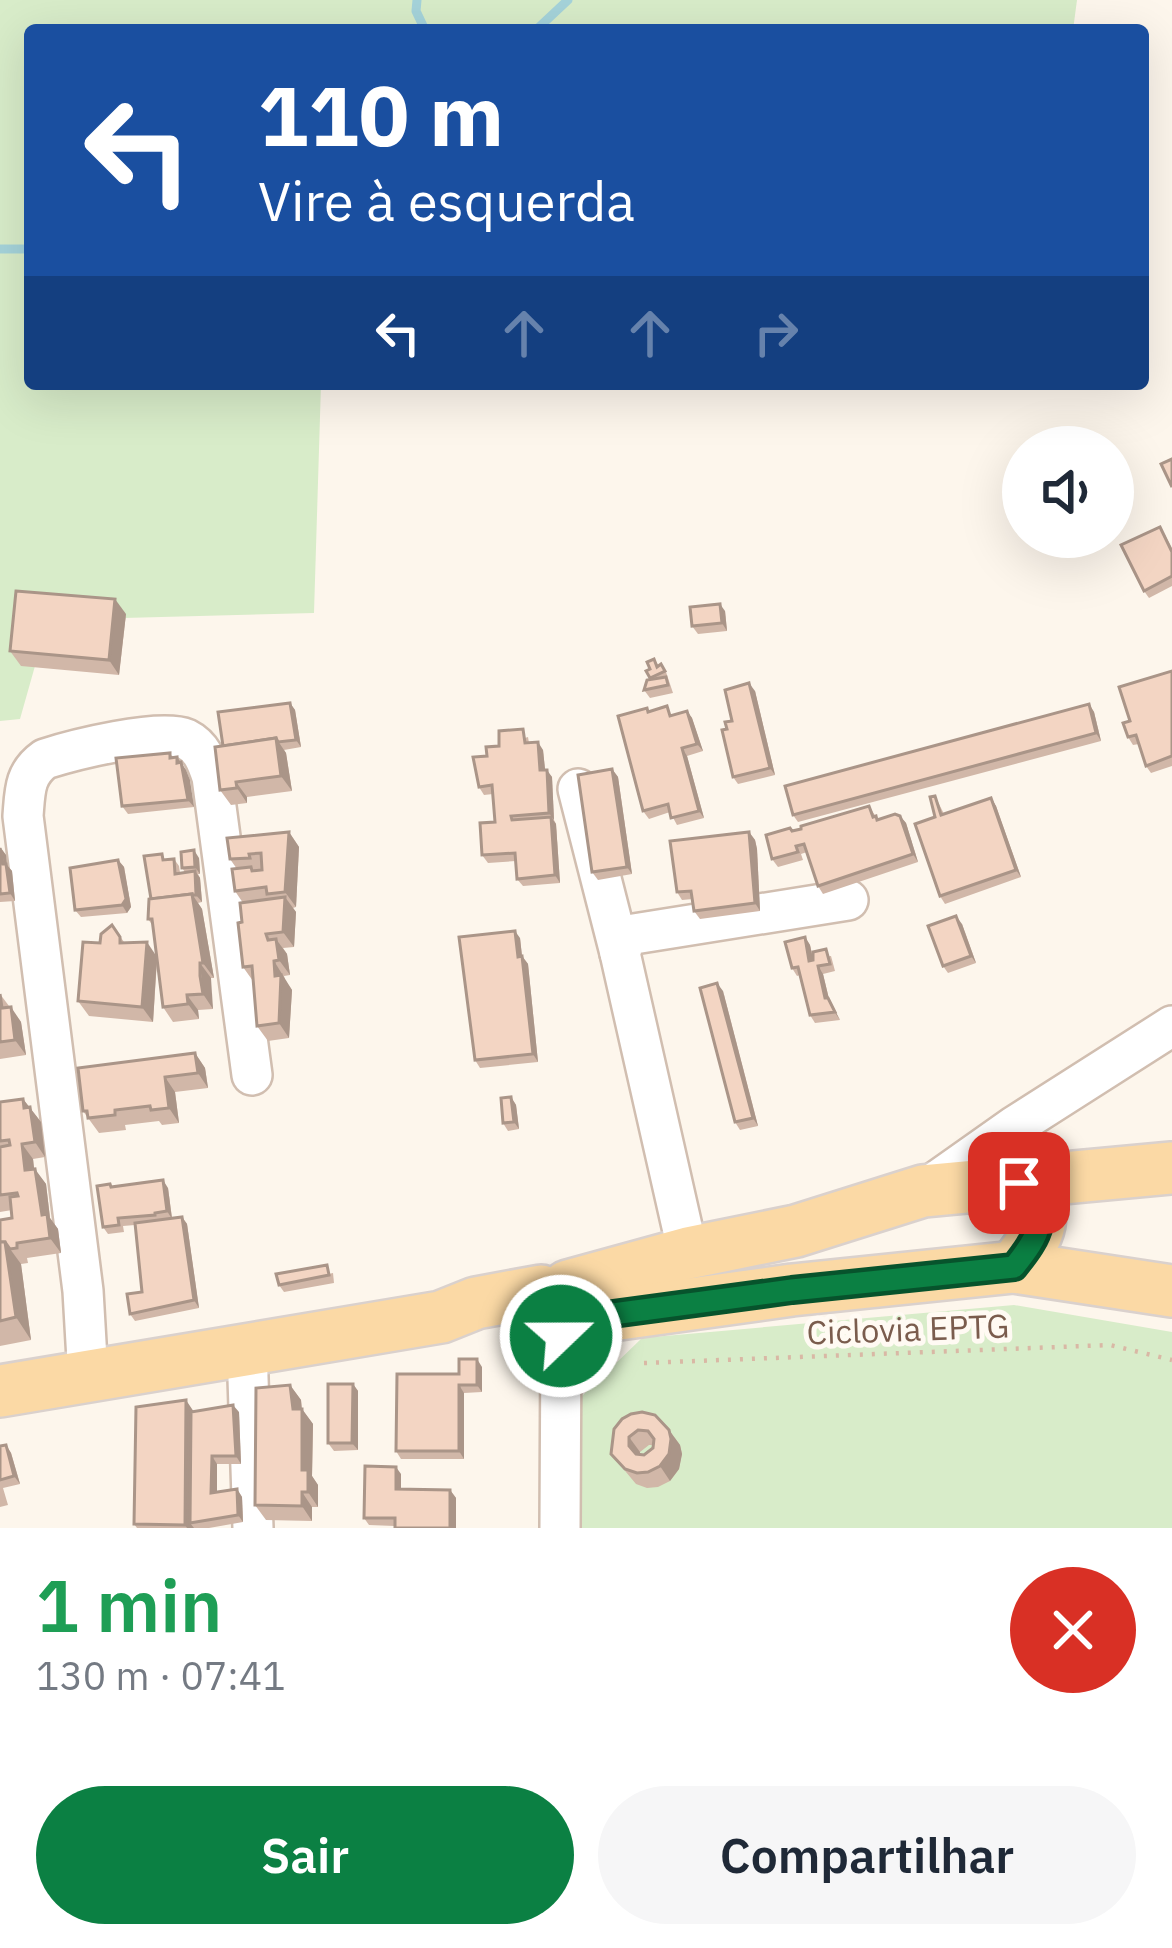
<!DOCTYPE html>
<html lang="pt">
<meta charset="utf-8">
<style>
body{margin:0;font-family:"IBM Plex Sans",sans-serif;background:#f6f6f7;color:#1f2937;height:100vh;display:flex;flex-direction:column;font-size:45px;white-space:nowrap}
*{box-sizing:border-box;margin:0}
p{font-size:39px;color:#747a83}
.icon{flex:none;width:66px;height:66px;fill:none;stroke:currentColor;stroke-width:2;stroke-linecap:round;stroke-linejoin:round}
.map{position:relative;height:1528px;overflow:hidden}
.details{display:flex;flex-direction:column;background:#fff;flex:1}
.details>*{flex:none}
.guide{position:absolute;left:24px;top:24px;width:1125px;height:366px;border-radius:12px;box-shadow:0 12px 48px #0002;background:#1a4fa0;color:#fff;overflow:hidden}
.tools{position:absolute;left:1002px;top:426px;display:grid;gap:24px}
.tools a{display:grid;place-items:center;width:132px;height:132px;border-radius:50%;background:#fff;box-shadow:0 12px 48px #0002;font-size:60px}
.pin{position:absolute;display:grid;place-items:center;width:102px;height:102px;color:#fff;margin:-51px;border-radius:24px;box-shadow:0 6px 18px #0006}
.me{position:absolute;width:132px;margin:-66px;rotate:68deg;stroke-linejoin:round;filter:drop-shadow(0 0 9px #0008)}
.turn{display:flex;align-items:center;gap:42px;height:252px;padding:0 36px;font-size:54px}
.turn .icon{width:156px;height:156px;stroke-width:2.5}
.turn b{display:block;font-size:84px;line-height:102px}
.lanes{display:flex;align-items:center;height:114px;padding:0 36px;background:#0003;justify-content:center;gap:60px;direction:ltr}
.lanes .off{opacity:.35}
.round{display:grid;place-items:center;flex:none;width:126px;height:126px;border-radius:63px;background:#f6f6f7}
.headline{display:flex;align-items:center;justify-content:space-between;height:204px;padding:0 36px}
h1{font-size:72px;font-weight:600;line-height:90px;color:#1e9e55}
.primary-button{display:flex;gap:24px;margin-top:auto;padding:24px 36px}
.primary-button a{flex:1;height:138px;border-radius:72px;background:#0b8043;color:#fff;font-size:48px;font-weight:600;line-height:138px;text-align:center}
.primary-button a+a{background:#f6f6f7;color:#1f2937}
.map>svg:first-child{display:block}
.green{fill:#d8ecc9}
.lines{fill:none;stroke-linecap:round;stroke-linejoin:round}
.stream{stroke:#a5d3da;stroke-width:9}
.minor-casing{stroke:#d1beb0;stroke-width:44}
.major-casing{stroke:#dad1cd;stroke-width:56}
.path{stroke:#d9b8a5;stroke-width:4.5;stroke-dasharray:3 9;stroke-linecap:butt}
.minor{stroke:#fff;stroke-width:39}
.major{stroke:#fbd9a5;stroke-width:51}
.wall{fill:#d1b7a8;fill-rule:evenodd}
.shaded-wall{fill:#aa9588}
.building{fill:#f3d5c3;stroke:#aa9588;stroke-width:3;fill-rule:evenodd}
.route-casing{stroke:#07532c;stroke-width:30}
.route{stroke:#0b8043;stroke-width:21}
.labels{text-anchor:middle;stroke-width:10;stroke-linejoin:round;paint-order:stroke}
.street-label{font-size:33px;fill:#7a5c4d;stroke:#fffaf3}
</style>
<div class="map">
<svg width="1172" height="1528" viewBox="0 0 1172 1528">
<rect width="100%" height="100%" fill="#fdf6ec"/>
<!-- green -->
<g class="green">
<polygon points="0,0 1077,0 1073,30 30,30 30,384 321,384 314,613 48,620 20,719 0,721"/>
<polygon points="1014,1305 1172,1332 1172,1528 582,1528 582,1396 642,1338"/>
</g>
<g class="lines">
<!-- stream -->
<g class="stream">
<polyline points="417,0 416,11 425,30"/>
<polyline points="536,30 568,0"/>
<polyline points="0,249 30,249"/>
</g>
<!-- minor casing -->
<g class="minor-casing">
<g id="minor">
<polyline points="578,789 620,953"/>
<polyline points="923,1191 1015,1126 1172,1026"/>
<polyline points="688,1253 620,953 625,940 634,934 848,900"/>
<polyline points="247,1348 253,1528"/>
<path d="M88 1377 83 1291 23 816C25 791 24 774 45 759 73 750 160 728 186 739 202 747 207 762 212 777L252 1075"/>
<polyline points="560,1528 561,1336"/>
</g>
</g>
<!-- major casing -->
<g class="major-casing">
<g id="major">
<path d="M1014 1267C1039 1236 1054 1213 1019 1183"/>
<polyline points="568,1286 688,1253 796,1231 923,1191 1172,1168"/>
<polyline points="583,1319 792,1290 1014,1267 1172,1291"/>
<polyline points="0,1391 441,1317 476,1303 541,1291"/>
</g>
</g>
<!-- path -->
<polyline class="path" points="644,1363 1110,1345 1172,1360"/>
<!-- minor -->
<use href="#minor" class="minor"/>
<!-- major -->
<use href="#major" class="major"/>
</g>
<!-- wall -->
<g class="wall">
<polygon points="1165,535 1172,548 1172,586 1149,598 1144,591"/>
<polygon points="725,611 727,631 698,634 692,626"/>
<polygon points="126,614 119,675 21,666 10,651"/>
<polygon points="654,659 659,666 661,664 666,672 673,693 650,698 644,690 651,680 646,671 650,669"/>
<polygon points="1172,671 1172,766 1151,773 1146,766 1139,744 1133,745 1128,737 1130,721"/>
<polygon points="755,691 775,775 738,784 733,777 727,729 732,721"/>
<polygon points="290,703 295,710 301,747 284,750 286,753 292,791 247,797 247,803 231,805 220,790"/>
<polygon points="1089,704 1094,712 1101,741 798,822 793,815"/>
<polygon points="649,711 673,715 687,711 692,718 703,751 687,756 704,818 677,825 670,812 649,819 643,811"/>
<polygon points="528,737 529,743 543,750 545,770 552,777 554,820 556,824 560,883 523,886 517,879 516,861 488,863 482,855 495,822 493,794 484,795 479,787 487,756 499,746"/>
<polygon points="170,753 173,758 177,757 186,770 194,807 128,814 122,806"/>
<polygon points="612,769 618,777 632,874 598,880 592,872"/>
<polygon points="935,796 944,814 991,798 996,806 1021,877 945,904 940,896"/>
<polygon points="869,806 878,820 900,816 906,823 918,862 823,894 818,886 807,852 801,854 803,860 778,867 772,859 792,831"/>
<polygon points="289,832 299,847 296,907 293,908 296,912 294,947 283,948 287,954 290,975 284,976 285,980 292,990 289,1038 268,1041 257,1026 253,981 243,967 243,903 235,891 237,869 230,859"/>
<polygon points="749,832 755,840 757,849 760,911 700,919 694,911 693,899 682,900 677,892"/>
<polygon points="0,848 6,855 7,865 12,871 15,901 0,902"/>
<polygon points="199,858 200,874 198,874 200,878 202,902 198,903 202,909 214,978 211,978 210,991 213,1009 198,1010 199,1019 173,1022 163,1007 157,961 153,1022 89,1016 78,1001 100,943 112,925 124,942 156,956 153,926 148,919 166,860 174,859 179,866 180,873 185,872 182,868"/>
<polygon points="118,860 124,867 131,907 127,913 81,917 75,910"/>
<polygon points="962,924 976,963 948,973 943,966"/>
<polygon points="805,937 810,945 813,958 831,956 835,971 823,974 829,999 840,1020 815,1023 810,1015 800,975 797,976 792,968"/>
<polygon points="520,938 522,956 528,964 538,1062 480,1068 475,1060"/>
<polygon points="723,991 758,1126 740,1130 735,1122"/>
<polygon points="0,994 21,1022 26,1055 0,1059"/>
<polygon points="195,1053 205,1068 208,1088 175,1092 179,1123 162,1125 159,1121 125,1125 126,1130 99,1133 83,1111"/>
<polygon points="511,1097 516,1105 519,1129 508,1131 503,1123"/>
<polygon points="23,1099 41,1122 45,1157 33,1159 34,1169 46,1184 50,1218 58,1229 61,1253 27,1258 28,1263 21,1264 31,1340 0,1346 0,1220 12,1218 12,1210 0,1212 0,1102"/>
<polygon points="111,1187 168,1188 172,1218 182,1217 187,1224 199,1308 135,1321 130,1314 142,1292 135,1225 123,1226 124,1232 108,1234 103,1227"/>
<polygon points="333,1273 334,1283 284,1292 279,1285"/>
<polygon points="482,1367 482,1392 464,1393 464,1459 401,1459 396,1451 459,1374"/>
<polygon points="353,1384 358,1391 358,1450 334,1451 328,1443"/>
<polygon points="290,1385 301,1400 302,1409 313,1424 312,1476 318,1485 318,1507 312,1507 312,1521 266,1520 255,1505"/>
<polygon points="194,1411 239,1412 241,1464 217,1464 217,1492 237,1489 242,1497 243,1522 209,1528 137,1528 134,1524"/>
<path d="M614 1429 669 1430 680 1445 682 1454 679 1469 670 1481 658 1487 647 1488 636 1484 611 1454ZM649 1445H654L653 1448 644 1455H640V1452Z"/>
<polygon points="6,1445 11,1453 20,1484 3,1488 8,1505 0,1507 0,1446"/>
<polygon points="401,1474 401,1489 450,1490 456,1498 395,1526 369,1525 364,1518"/>
</g>
<!-- shaded-wall -->
<g class="shaded-wall">
<polygon points="115,599 126,614 119,675 109,660"/>
<polygon points="720,604 725,611 727,631 722,623"/>
<polygon points="749,683 755,691 775,775 770,768"/>
<polygon points="290,703 295,710 301,747 296,740"/>
<polygon points="1089,704 1094,712 1101,741 1096,733"/>
<polygon points="687,711 692,718 703,751 697,744"/>
<polygon points="276,738 286,753 292,791 281,776"/>
<polygon points="538,742 543,750 546,778 540,770"/>
<polygon points="682,748 687,756 704,818 699,811"/>
<polygon points="177,757 186,770 190,780 194,807 188,800"/>
<polygon points="612,769 618,777 632,874 627,867"/>
<polygon points="547,770 552,777 554,820 549,813"/>
<polygon points="236,782 247,797 247,803 237,788"/>
<polygon points="991,798 996,806 1021,877 1016,870"/>
<polygon points="900,816 906,823 918,862 913,854"/>
<polygon points="551,817 556,824 560,883 555,875"/>
<polygon points="289,832 299,847 296,907 285,892"/>
<polygon points="749,832 755,840 757,849 760,911 755,903"/>
<polygon points="1,848 6,855 7,865 12,871 15,901 10,893"/>
<polygon points="194,850 199,858 200,874 195,867"/>
<polygon points="118,860 124,867 131,907 127,913 122,905"/>
<polygon points="195,871 200,878 202,902 196,895"/>
<polygon points="192,894 202,909 214,978 203,963"/>
<polygon points="285,897 296,912 294,947 283,932"/>
<polygon points="956,916 962,924 976,963 971,956"/>
<polygon points="515,931 520,938 522,956 528,964 538,1062 533,1054"/>
<polygon points="805,937 810,945 815,969 809,961"/>
<polygon points="276,939 287,954 290,975 279,960"/>
<polygon points="147,942 157,957 153,1022 142,1007"/>
<polygon points="274,961 292,990 289,1038 279,1023"/>
<polygon points="200,963 211,978 213,1009 203,994"/>
<polygon points="818,966 823,974 829,999 840,1020 825,998"/>
<polygon points="717,983 723,991 758,1126 753,1118"/>
<polygon points="187,995 198,1010 199,1019 188,1004"/>
<polygon points="11,1007 21,1022 26,1055 15,1040"/>
<polygon points="195,1053 205,1068 208,1088 198,1073"/>
<polygon points="165,1077 175,1092 179,1123 169,1108"/>
<polygon points="511,1097 516,1105 519,1129 514,1122"/>
<polygon points="23,1099 41,1122 45,1157 35,1142"/>
<polygon points="22,1144 33,1159 36,1185 25,1170"/>
<polygon points="35,1169 46,1184 50,1218 58,1229 61,1253 50,1238 42,1215"/>
<polygon points="163,1180 168,1188 172,1219 167,1211"/>
<polygon points="182,1217 187,1224 199,1308 194,1300"/>
<polygon points="5,1242 21,1264 31,1340 16,1317"/>
<polygon points="477,1359 482,1367 482,1392 477,1385"/>
<polygon points="353,1384 358,1391 358,1450 352,1443"/>
<polygon points="290,1385 301,1400 302,1413 302,1409 313,1424 312,1476 318,1485 318,1507 308,1492 302,1470"/>
<polygon points="459,1385 464,1393 464,1459 459,1451"/>
<polygon points="186,1400 196,1415 190,1523 194,1528 187,1528 185,1525"/>
<polygon points="233,1405 239,1412 241,1464 236,1456"/>
<polygon points="669,1430 680,1445 682,1454 679,1469 670,1481 660,1466"/>
<polygon points="629,1437 640,1452 639,1461 629,1446"/>
<polygon points="6,1445 11,1453 20,1484 14,1476"/>
<polygon points="212,1456 217,1464 217,1501 211,1493"/>
<polygon points="396,1467 401,1474 401,1497 396,1489"/>
<polygon points="237,1489 242,1497 243,1522 238,1515"/>
<polygon points="450,1490 456,1498 456,1528 450,1528"/>
<polygon points="302,1492 312,1507 312,1521 302,1506"/>
</g>
<!-- building -->
<g class="building">
<polygon points="1172,459 1172,487 1161,464"/>
<polygon points="1160,527 1172,552 1172,576 1144,591 1121,545"/>
<polygon points="16,591 115,599 109,660 10,651"/>
<polygon points="720,604 722,623 692,626 690,607"/>
<polygon points="654,659 657,667 661,664 665,671 650,678 646,671 650,669 647,662"/>
<polygon points="1172,671 1172,756 1146,766 1136,735 1128,737 1123,723 1130,721 1119,687"/>
<polygon points="666,677 668,685 644,690 647,680"/>
<polygon points="749,683 770,768 733,777 722,730 727,729 725,722 732,721 725,690"/>
<polygon points="290,703 296,740 278,742 276,738 223,746 218,712"/>
<polygon points="1089,704 1096,733 793,815 785,786"/>
<polygon points="667,706 670,716 687,711 697,744 682,748 699,811 671,818 668,804 643,811 618,716 647,708 648,712"/>
<polygon points="523,729 525,743 538,742 540,770 547,770 549,813 511,816 512,820 551,817 555,875 517,879 515,853 482,855 480,823 495,822 492,785 479,787 473,757 487,756 486,747 499,746 499,731"/>
<polygon points="276,738 281,776 236,782 237,788 220,790 215,747"/>
<polygon points="170,753 170,758 177,757 177,763 181,762 188,800 122,806 116,758"/>
<polygon points="612,769 627,867 592,872 578,775"/>
<polygon points="935,796 941,815 991,798 1016,870 940,896 915,824 935,817 930,797"/>
<polygon points="869,806 873,817 876,816 877,820 895,814 900,816 913,854 818,886 804,844 796,846 798,852 772,859 766,835 790,828 792,831 801,829 801,826"/>
<polygon points="289,832 285,892 267,894 266,887 235,891 232,869 251,867 252,871 262,870 261,853 249,854 250,858 230,859 227,838"/>
<polygon points="749,832 755,903 694,911 691,891 677,892 670,841"/>
<polygon points="0,848 3,864 6,864 10,893 0,894"/>
<polygon points="194,850 195,867 182,868 181,852"/>
<polygon points="162,854 163,860 174,859 175,874 195,871 196,895 192,895 192,894 151,899 144,856"/>
<polygon points="118,860 126,899 122,905 75,910 70,868"/>
<polygon points="192,894 203,963 200,963 200,976 203,994 187,995 188,1004 163,1007 152,919 148,919 149,899"/>
<polygon points="285,897 283,932 266,934 268,940 276,939 279,960 274,961 275,976 281,975 279,1023 257,1026 252,966 243,967 238,923 242,922 240,903"/>
<polygon points="956,916 971,956 943,966 928,926"/>
<polygon points="112,925 120,937 120,943 147,942 142,1007 78,1001 83,942 100,943 101,934"/>
<polygon points="515,931 518,957 522,956 533,1054 475,1060 459,937"/>
<polygon points="805,937 809,961 813,960 813,952 826,949 830,964 818,966 825,998 828,998 835,1012 810,1015 798,967 792,968 785,942"/>
<polygon points="717,983 753,1118 735,1122 700,988"/>
<polygon points="0,994 2,1008 11,1007 15,1040 0,1042"/>
<polygon points="195,1053 198,1073 165,1077 169,1108 151,1110 150,1106 115,1110 115,1115 88,1118 87,1111 83,1111 78,1068"/>
<polygon points="511,1097 514,1122 503,1123 501,1098"/>
<polygon points="23,1099 24,1108 30,1107 35,1142 22,1144 25,1170 35,1169 42,1215 47,1214 50,1238 17,1243 17,1248 10,1249 5,1242 0,1242 0,1220 12,1218 10,1197 18,1196 17,1193 0,1195 0,1147 10,1145 9,1140 0,1141 0,1102"/>
<polygon points="163,1180 167,1211 155,1213 155,1215 118,1218 119,1225 103,1227 97,1186 110,1184 111,1187"/>
<polygon points="182,1217 194,1300 130,1314 127,1294 142,1292 135,1223"/>
<polygon points="0,1242 5,1242 16,1317 0,1321"/>
<polygon points="327,1265 329,1275 279,1285 276,1274"/>
<polygon points="459,1359 477,1359 477,1385 459,1385 459,1451 396,1451 397,1374 459,1374"/>
<polygon points="328,1384 353,1384 352,1443 328,1443"/>
<polygon points="290,1385 293,1409 302,1409 302,1470 308,1470 308,1492 302,1492 302,1506 255,1505 256,1388"/>
<polygon points="186,1400 185,1525 134,1524 136,1407"/>
<polygon points="233,1405 236,1456 212,1456 211,1493 237,1489 238,1515 190,1523 191,1412"/>
<path d="M642 1412 655 1415 669 1430 671 1439 669 1454 660 1466 648 1472 637 1473 625 1469 611 1454 614 1429 622 1419 631 1414ZM638 1430 648 1431 654 1439 653 1448 644 1455 636 1454 629 1446V1437Z"/>
<polygon points="6,1445 14,1476 0,1480 0,1446"/>
<polygon points="365,1466 396,1467 396,1489 450,1490 450,1528 454,1528 395,1528 395,1518 364,1518"/>
</g>
<g class="lines">
<!-- route casing -->
<g class="route-casing">
<path id="route" d="M561 1336 578 1327 583 1318 792 1290 1014 1267C1039 1236 1054 1213 1019 1183"/>
</g>
<!-- route -->
<use href="#route" class="route"/>
</g>
<g class="labels">
<!-- street labels -->
<g class="street-label">
<text transform="translate(908 1329) rotate(-2)" y="12">Ciclovia EPTG</text>
</g>
</g>
</svg>
<div class="tools">
<a><svg class="icon" aria-label="sound" viewBox="0 0 24 24"><path d="M4 9h4l5-4v14l-5-4H4zM17 9q2 3 0 6"/></svg></a>
</div>
<div class="pin" style="left:1019px;top:1183px;background:#d93025"><svg class="icon" aria-label="arrive" viewBox="0 0 24 24"><path d="M6 21V4h12l-3 4 3 4H6"/></svg></div>
<svg class="me" style="left:561px;top:1336px" viewBox="-20 -20 40 40"><circle r="17" fill="#0b8043" stroke="#fff" stroke-width="3"/><path d="M0-11L8 9 0 5-8 9z" fill="#fff"/></svg>
<div class="guide">
<div class="turn"><svg class="icon" aria-label="left" viewBox="0 0 24 24"><path d="M17 20v-9H6M10 6l-5 5 5 5"/></svg><div><b>110 m</b>Vire à esquerda</div></div>
<div class="lanes"><svg class="icon" aria-label="left" viewBox="0 0 24 24"><path d="M17 20v-9H6M10 6l-5 5 5 5"/></svg><svg class="icon off" aria-label="ahead" viewBox="0 0 24 24"><path d="M12 20V5M6 11l6-6 6 6"/></svg><svg class="icon off" aria-label="ahead" viewBox="0 0 24 24"><path d="M12 20V5M6 11l6-6 6 6"/></svg><svg class="icon off" aria-label="right" viewBox="0 0 24 24"><path d="M7 20v-9h11M14 6l5 5-5 5"/></svg></div>
</div>
</div>
<section class="details">
<div class="headline"><div><h1>1 min</h1><p>130 m · 07:41</p></div><a class="round" style="background:#d93025;color:#fff"><svg class="icon" aria-label="close" viewBox="0 0 24 24"><path d="M6 6l12 12M18 6L6 18"/></svg></a></div>
<div class="primary-button"><a>Sair</a><a>Compartilhar</a></div>
</section>
